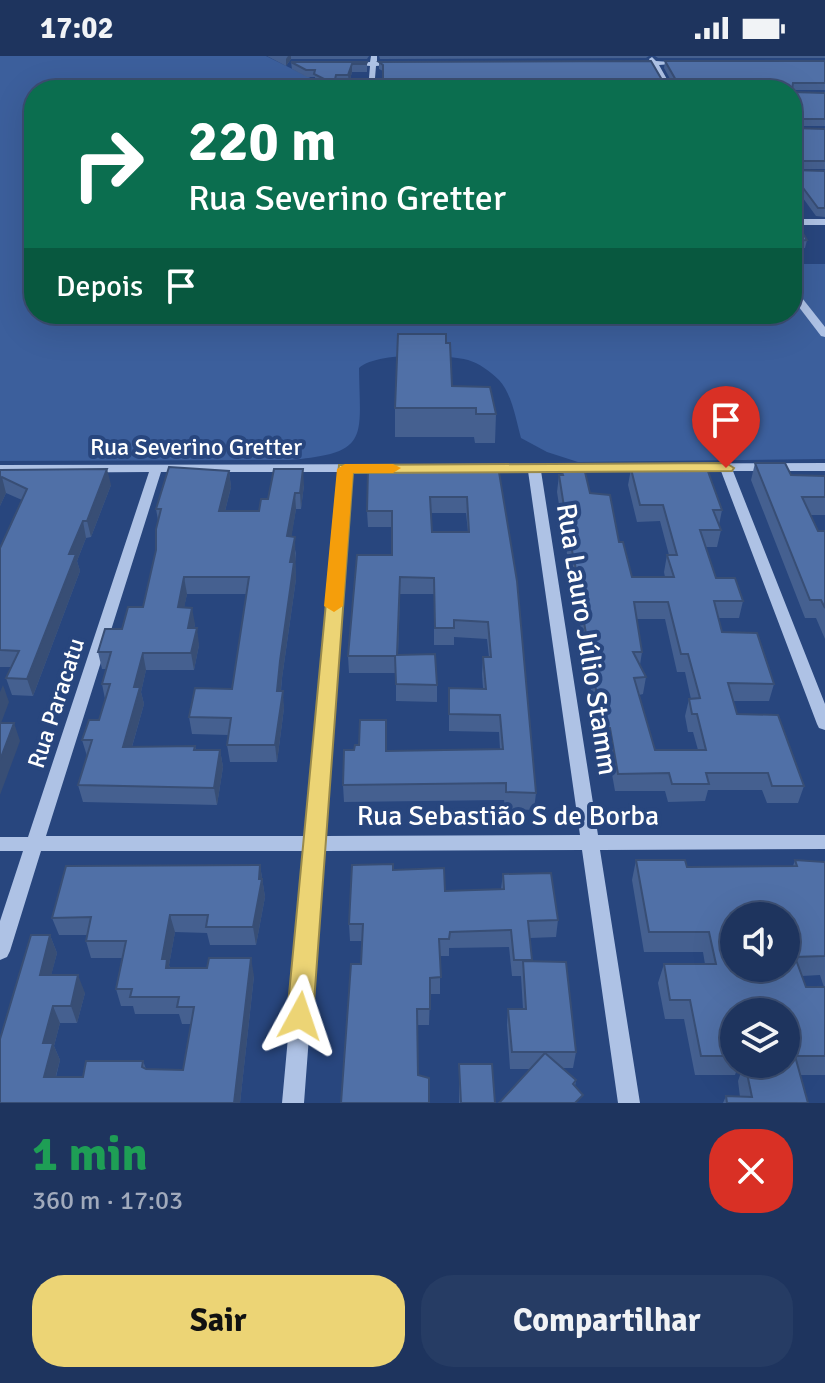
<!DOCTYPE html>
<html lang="pt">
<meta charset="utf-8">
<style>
body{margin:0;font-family:Signika,sans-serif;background:#263c64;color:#f1f3f6;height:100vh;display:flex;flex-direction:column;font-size:30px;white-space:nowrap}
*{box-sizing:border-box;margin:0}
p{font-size:26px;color:#a1aabc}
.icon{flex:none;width:44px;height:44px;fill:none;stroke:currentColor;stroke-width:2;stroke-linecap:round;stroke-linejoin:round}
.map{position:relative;height:1047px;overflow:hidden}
.details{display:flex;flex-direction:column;background:#1e345e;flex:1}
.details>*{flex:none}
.banner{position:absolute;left:24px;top:24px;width:778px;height:244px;border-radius:32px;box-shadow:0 8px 32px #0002,0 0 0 2px #3c4f73;background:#0b6e4f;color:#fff;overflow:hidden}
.buttons{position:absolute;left:720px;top:846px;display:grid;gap:16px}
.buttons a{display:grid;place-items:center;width:80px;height:80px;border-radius:50%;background:#1e345e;box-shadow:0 8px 32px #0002,0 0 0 2px #3c4f73;font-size:40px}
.pin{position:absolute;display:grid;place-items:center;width:68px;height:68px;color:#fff;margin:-82px -34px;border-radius:50% 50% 50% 0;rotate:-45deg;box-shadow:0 0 8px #0007}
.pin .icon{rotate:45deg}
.me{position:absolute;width:88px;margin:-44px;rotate:5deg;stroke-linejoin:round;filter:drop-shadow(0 0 6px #0008)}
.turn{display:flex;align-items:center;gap:28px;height:168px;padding:0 32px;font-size:36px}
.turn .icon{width:104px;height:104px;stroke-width:2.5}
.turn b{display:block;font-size:56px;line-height:68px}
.then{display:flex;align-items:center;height:76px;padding:0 32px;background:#0003;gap:16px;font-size:30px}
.round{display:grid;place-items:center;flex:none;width:84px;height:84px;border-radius:32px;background:#263c64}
.summary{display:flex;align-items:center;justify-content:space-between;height:136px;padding:0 32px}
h1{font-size:48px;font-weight:700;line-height:60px;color:#1e9e55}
.primary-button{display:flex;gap:16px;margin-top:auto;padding:16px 32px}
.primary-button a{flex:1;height:92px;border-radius:32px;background:#ecd475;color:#111;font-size:32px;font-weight:700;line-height:92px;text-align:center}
.primary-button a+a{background:#263c64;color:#f1f3f6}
.status{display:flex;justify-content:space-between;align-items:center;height:56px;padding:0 40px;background:#1e345e;direction:ltr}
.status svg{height:22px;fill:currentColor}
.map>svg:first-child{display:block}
.green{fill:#3c5f9c}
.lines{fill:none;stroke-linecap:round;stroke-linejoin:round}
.minor{fill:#aec2e5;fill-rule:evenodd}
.wall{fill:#456090;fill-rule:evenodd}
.shaded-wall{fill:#384e75}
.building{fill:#5070a7;stroke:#384e75;stroke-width:2;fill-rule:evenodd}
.route{fill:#ecd475;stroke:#998a4c;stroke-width:2}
.slow{fill:#f59e0b}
.labels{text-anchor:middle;stroke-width:8;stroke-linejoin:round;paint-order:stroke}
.street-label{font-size:24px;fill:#fff;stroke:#28467e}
.near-street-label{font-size:28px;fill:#fff;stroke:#28467e}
</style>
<div class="status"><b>17:02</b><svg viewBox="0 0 49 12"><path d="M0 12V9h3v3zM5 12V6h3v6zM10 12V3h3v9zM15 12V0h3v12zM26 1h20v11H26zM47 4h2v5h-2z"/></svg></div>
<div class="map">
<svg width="825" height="1047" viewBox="0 0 825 1047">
<rect width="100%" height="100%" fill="#28467e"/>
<!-- green -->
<path class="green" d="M0 0H266L335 34H34V258H792V208H825V403L578 406 547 396 521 382C516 364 512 338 499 324 491 316 479 307 468 304 444 298 377 296 359 312 360 383 370 397 290 404L0 405Z"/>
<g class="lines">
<!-- minor -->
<g class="minor">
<polygon points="371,0 377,0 377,6 400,8 376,10 374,34 368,34 370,10 346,8 370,6"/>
<polygon points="652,1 656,5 684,7 659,9 673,34 667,34 652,9 630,7 650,5 649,3"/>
<rect x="792" y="163" width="33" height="6"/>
<polygon points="792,232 795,233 825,271 825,281 821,280 792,242"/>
<path d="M825 407V415H733L825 648V674L819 672 817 668 721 415H541L598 779H825V793L600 794 640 1047H618L582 794 323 795 304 1047H282L305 795H41L10 895 7 901 0 904V865L23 795H0V781H28L149 416 0 417V409ZM528 415 580 779 324 780 351 416ZM161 416H339L306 780H46Z"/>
</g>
</g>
<!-- wall -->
<g class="wall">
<polygon points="267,0 369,0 367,3 291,3 286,10"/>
<polygon points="379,0 649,0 646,2 380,3"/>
<polygon points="655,0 825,0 825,2 658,2"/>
<polygon points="665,5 825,5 825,34 405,34 405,33 383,33 383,15 379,13 379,6 674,30 664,12"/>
<polygon points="291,6 367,6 367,16 352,16 349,27 336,27 334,34 332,34 315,25 315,21 307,21 292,13"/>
<polygon points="792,36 825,37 825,70 792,70"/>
<polygon points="792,72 825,73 825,113 792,113"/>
<polygon points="792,114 825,115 825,161 816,160 792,127"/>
<polygon points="792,159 807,184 805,192 792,193"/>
<polygon points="446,287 452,330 496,358 495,387 475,387 474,381 395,381 395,352"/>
<polygon points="755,407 791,419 825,420 825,459 810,459 818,475 825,475 825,583 816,562 805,562 751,424"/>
<path d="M631 413 722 454 719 469 721 474 717 491H705L716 522 743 545 739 562H718L722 576 774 628 769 645H733L737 658 804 730 798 747H767L762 734H708L705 745 668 746 665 735H615L607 690H604L600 669H597L580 572 581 565 566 493 557 436 559 419H562V416L590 437 619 486 632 521H665L664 516 667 499H669L660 465 637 466 628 429ZM637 563H665L677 616H685L691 643H689L685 660 688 676H693L698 694H655L639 639 643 638 646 621 640 609 642 596Z"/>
<polygon points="0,414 111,429 91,481 86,482 77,505 80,515 33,640 12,639 6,622 11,611 0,611 0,492 22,444 6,437 0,450"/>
<polygon points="229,415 231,431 225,455 259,455 268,443 304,429 301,453 296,453 291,481 296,497 295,507 296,523 282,622 281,635 284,652 277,706 230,706 227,689 228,679 192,678 189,661 232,633 246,538 187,538 184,551 195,568 194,572 199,589 194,614 146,614 141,636 144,648 132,691 195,690 196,694 220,694 223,711 217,749 83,746 78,729 87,700 82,684 99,664 105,643 102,628 106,613 102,613 98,596 143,551 156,494 158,464 156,453"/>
<path d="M499 416 536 737 534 754 505 753 504 744 344 746 343 729 386 695 500 693 499 676 449 675V632H483L482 618 483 601H489L487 583 454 581V589H434V538H400L398 599 437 629V646L396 645V617H349L348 600 392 499V471H368L367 455ZM431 457H466L468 476H432Z"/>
<path d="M636 804 687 811 793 810 795 804 825 806V1019H800L808 1047H723L726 1040 740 1041 738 1025 744 1008H786V956H734V1008H739L735 1019H695L684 963H665L658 927 664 908H705L703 896H644L632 824ZM820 919 824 931H806L802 920Z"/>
<polygon points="260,809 265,841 256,889 210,889 207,877 175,876 169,909 170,912 254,920 240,1047 0,1047 50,879 57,897 51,919 85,937 77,967 60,967 54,990 60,1004 56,1021 83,1021 143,1005 146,1013 183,1014 191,968 182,968 179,958 135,958 133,950 121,950 116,933 122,902 91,902 86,885 87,879 59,879 52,862"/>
<polygon points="393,814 445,835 501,833 503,818 558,864 556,881 530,882 532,905 576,996 573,1012 563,1012 576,1024 575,1031 531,1013 510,1013 507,969 508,953 523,953 521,920 512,920 509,891 449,892 449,900 440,900 440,938 430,938 429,969 417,969 418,1019 429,1047 361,908 362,885 350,885 349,868"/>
<polygon points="459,1008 495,1047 459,1047"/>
</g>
<!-- shaded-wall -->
<g class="shaded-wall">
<polygon points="288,0 291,0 291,3 286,10 286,3"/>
<polygon points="352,8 352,16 349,27 348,19"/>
<polygon points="107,413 111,429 91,481 87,465"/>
<polygon points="303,413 304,429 301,453 300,437"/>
<polygon points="229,415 231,431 221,471 219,455"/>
<polygon points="2,421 6,437 0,450 0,425"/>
<polygon points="295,437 296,453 289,497 287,480"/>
<polygon points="83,465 86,482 77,505 80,515 33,640 27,623 69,498"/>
<polygon points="295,481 296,523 282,622 279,652 277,635 290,506"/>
<polygon points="184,521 187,538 181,568 178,551"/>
<polygon points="192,552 195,568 191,589 188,572"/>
<polygon points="197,572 199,589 194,614 191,597"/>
<polygon points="143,597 146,614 141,636 144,648 127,708 123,691 134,631"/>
<polygon points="3,629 9,646 0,670 0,636"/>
<polygon points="283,635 284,652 277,706 275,689"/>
<polygon points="14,667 20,685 0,739 0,704"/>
<polygon points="220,694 223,711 217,749 214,732"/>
<polygon points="260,809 265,841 256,889 253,871"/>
<polygon points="170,859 175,876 169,909 172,920 167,920 162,903"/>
<polygon points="50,879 57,897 47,936 40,919"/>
<polygon points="251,902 254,920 240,1047 234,1047"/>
<polygon points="78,919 85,937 77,967 71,950"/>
<polygon points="53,950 60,967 54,990 60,1004 51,1038 44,1021 43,987"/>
</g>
<!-- building -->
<g class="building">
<polygon points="651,5 665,29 674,30 677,26 665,5 825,5 825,27 793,27 792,34 405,34 406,26 383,26 383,9 379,6"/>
<polygon points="291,6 367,6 366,8 352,8 348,19 336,19 334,28 314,18 315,14 306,14"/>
<polygon points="792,36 825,37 825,63 794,63 792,69"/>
<polygon points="792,72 825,73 825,105 794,105 792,113"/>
<polygon points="792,114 825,115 825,152 818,152 792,117"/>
<polygon points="792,159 807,184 792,185"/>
<polygon points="398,278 446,278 446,287 450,287 452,330 490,331 496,358 476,358 476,352 395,352"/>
<polygon points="755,407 785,407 791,419 825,420 825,441 802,441 818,475 825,475 825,552 821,544 810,544"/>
<path d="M706 410 722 454H713L721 474H700L716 522H735L743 545H714L722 576 757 577 774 628 728 627 737 658 778 659 804 730H772L768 717H706L709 728H672L669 717 618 718 610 672H607L603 651H599L582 555H585L568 476 559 419H563L562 416H585L590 437 610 439 619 486H623L632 521H674L667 499H677L663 449H640L631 413ZM634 546H668L681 598H688L700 642 689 643 692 658H697L706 694H655L634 622 646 621 633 596H642Z"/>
<polygon points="169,411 229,415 219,455 259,455 261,443 268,443 274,413 303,413 300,437 295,437 287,480 295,481 290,506 294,506 280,605 277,635 283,635 275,689 227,689 231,662 189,661 195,632 232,633 249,521 184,521 178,551 192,552 188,572 197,572 191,597 143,597 134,631 140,631 123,691 195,690 194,694 220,694 214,732 78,729 92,684 82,684 89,664 99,664 110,628 102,628 111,596 98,596 105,573 122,573 128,551 143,551 156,494 156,473 161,453 156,453"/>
<polygon points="107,413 87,465 83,465 69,498 76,498 27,623 6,622 19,595 0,594 0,492 27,433 2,421 0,425 0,414"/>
<path d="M368 413 499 416 517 525 536 737 506 736V727L343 729 344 694H354L355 689H359L360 664H386V695L503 693 500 659 449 658V632L486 633 483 601H491L488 566 454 564V572H435L434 522 400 521 397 599 435 598 437 629 396 628 395 600H348L357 499H392V455H367ZM430 441H467L469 476H432Z"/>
<polygon points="0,667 14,667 0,704"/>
<path d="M636 804H685L687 811 797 810 795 804 825 806V900L795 901 806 931H825V1000H795L808 1047H727L726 1040 752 1041 745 1008H786V956H734V1000H701L690 944H670L664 908H716L709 876H649ZM734 860H786V912H734Z"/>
<polygon points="393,808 393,814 444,812 445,835 504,833 503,818 551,817 558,864 528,865 532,904 514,904 511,874 450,876 449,883 439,883 441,921 430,922 430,953 417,953 418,1019 429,1022 429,1047 341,1047 351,908 361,908 363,868 349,868 352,809"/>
<polygon points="260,809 259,823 262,823 253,871 206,871 208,859 170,859 162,903 167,903 166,912 207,912 209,902 251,902 234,1047 0,1047 0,983 31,879 50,879 40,919 78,919 71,950 53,950 43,987 53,987 44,1021 83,1021 86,1005 143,1005 142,1011 146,1013 183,1014 194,951 177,951 179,941 130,941 132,933 116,933 126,885 86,885 91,861 52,862 66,810"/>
<polygon points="523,905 566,906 576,996 512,996 508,953 526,953"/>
<polygon points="545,997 576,1024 573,1028 583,1039 575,1047 499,1047"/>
<polygon points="459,1008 492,1008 495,1047 461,1047"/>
</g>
<!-- route -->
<polygon class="route" points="726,407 734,412 732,415 353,417 313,960 309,969 300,973 291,969 287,960 339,409"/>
<!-- slow -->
<polygon class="slow" points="345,408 393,408 401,412 393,417 353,417 343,550 334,556 324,550 337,413"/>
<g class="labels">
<!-- street labels -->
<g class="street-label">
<text x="196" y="399">Rua Severino Gretter</text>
<text transform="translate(56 647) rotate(-72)" y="8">Rua Paracatu</text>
</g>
<!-- near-street labels -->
<g class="near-street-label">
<text transform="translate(588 583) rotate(81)" y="10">Rua Lauro Júlio Stamm</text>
<text x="508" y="769">Rua Sebastião S de Borba</text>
</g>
</g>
</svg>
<div class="buttons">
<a><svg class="icon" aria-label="sound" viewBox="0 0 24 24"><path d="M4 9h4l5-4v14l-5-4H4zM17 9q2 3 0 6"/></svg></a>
<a><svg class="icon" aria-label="layers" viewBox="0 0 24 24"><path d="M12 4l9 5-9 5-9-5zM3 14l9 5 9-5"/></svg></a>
</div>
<div class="pin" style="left:726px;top:412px;background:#d93025"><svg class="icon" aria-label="arrive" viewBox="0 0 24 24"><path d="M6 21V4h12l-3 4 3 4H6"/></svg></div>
<svg class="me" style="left:300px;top:960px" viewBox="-20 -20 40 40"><path d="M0-17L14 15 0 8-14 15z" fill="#ecd475" stroke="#fff" stroke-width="4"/></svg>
<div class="banner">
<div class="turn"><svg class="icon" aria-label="right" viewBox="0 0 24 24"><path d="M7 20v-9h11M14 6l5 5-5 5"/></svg><div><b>220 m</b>Rua Severino Gretter</div></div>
<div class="then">Depois<svg class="icon" aria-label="arrive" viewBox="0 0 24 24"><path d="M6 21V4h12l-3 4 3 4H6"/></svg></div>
</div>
</div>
<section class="details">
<div class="summary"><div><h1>1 min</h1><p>360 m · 17:03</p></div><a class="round" style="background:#d93025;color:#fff"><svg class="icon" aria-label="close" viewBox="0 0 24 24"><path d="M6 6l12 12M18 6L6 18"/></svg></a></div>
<div class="primary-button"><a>Sair</a><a>Compartilhar</a></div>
</section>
